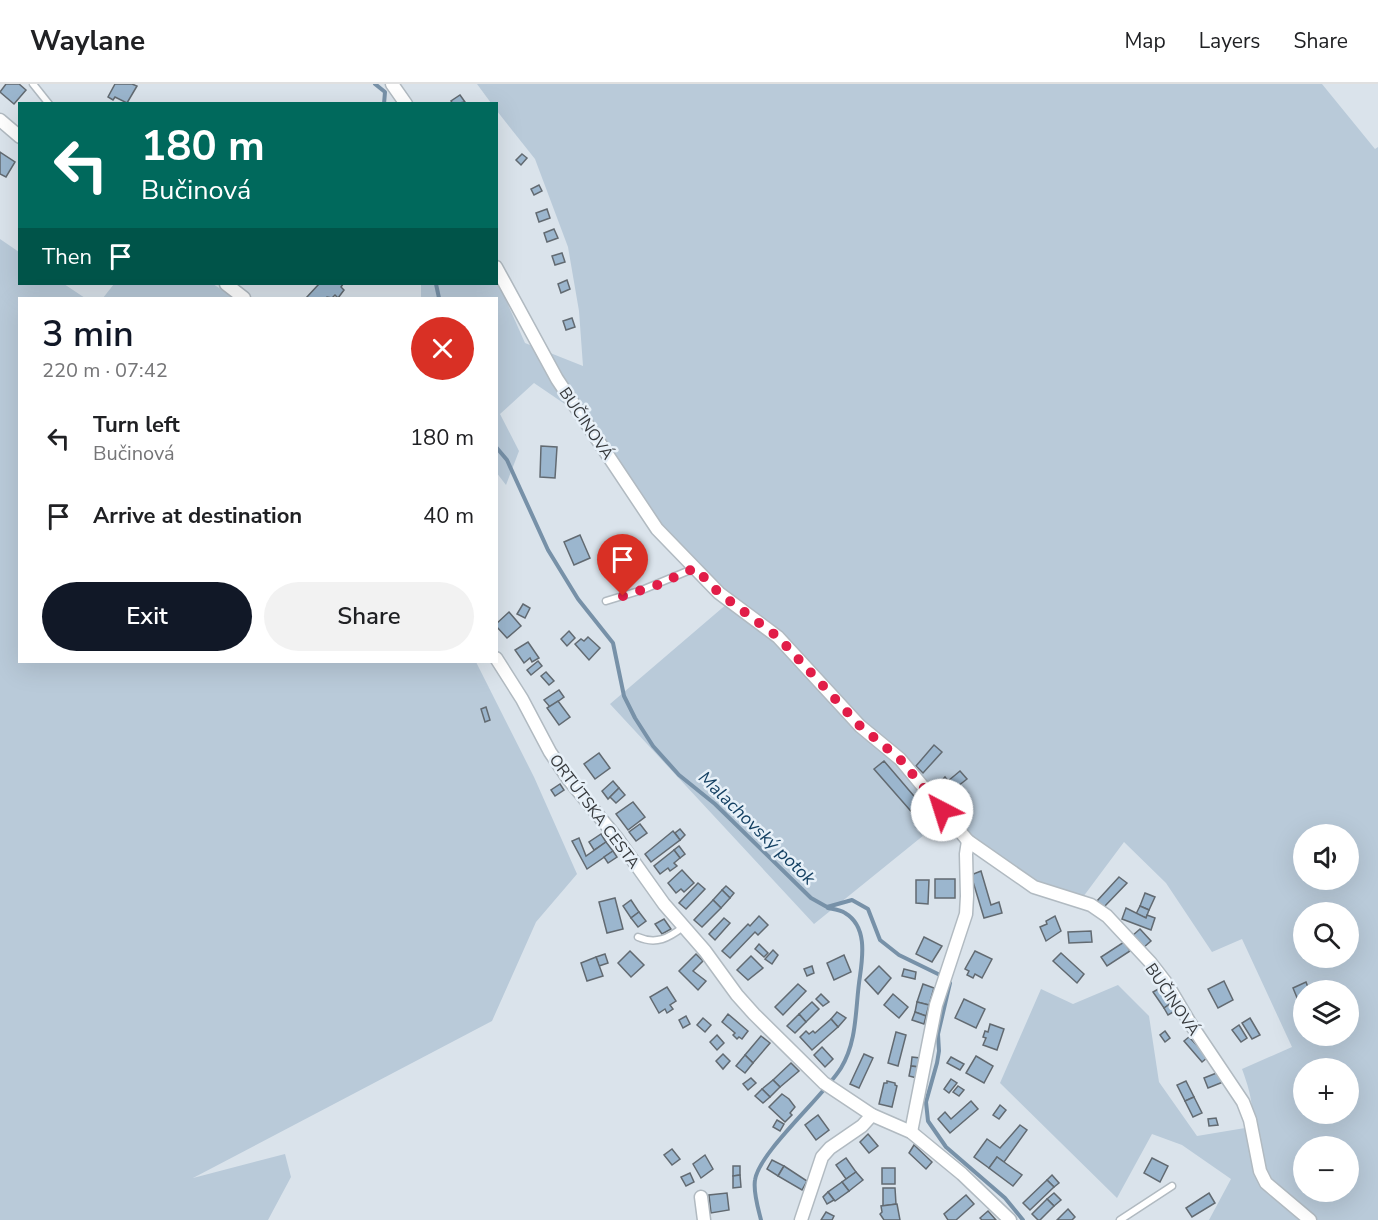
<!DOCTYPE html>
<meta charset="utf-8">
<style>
body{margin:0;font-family:"Nunito Sans",sans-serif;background:#f2f2f2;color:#202124;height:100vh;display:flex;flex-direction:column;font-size:22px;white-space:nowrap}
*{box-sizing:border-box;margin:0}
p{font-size:20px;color:#757577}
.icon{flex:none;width:33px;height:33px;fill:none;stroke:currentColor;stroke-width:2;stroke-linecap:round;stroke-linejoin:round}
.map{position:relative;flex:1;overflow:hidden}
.details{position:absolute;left:18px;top:213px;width:480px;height:366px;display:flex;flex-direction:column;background:#fff;border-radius:0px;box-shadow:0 6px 24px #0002}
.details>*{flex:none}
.top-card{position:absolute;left:18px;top:18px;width:480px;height:183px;border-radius:0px;box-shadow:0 6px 24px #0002;background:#00695c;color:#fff;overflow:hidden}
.buttons{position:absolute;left:1293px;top:740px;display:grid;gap:12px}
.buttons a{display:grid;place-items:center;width:66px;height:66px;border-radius:50%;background:#fff;box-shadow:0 6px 24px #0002;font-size:30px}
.pin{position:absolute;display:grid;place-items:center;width:51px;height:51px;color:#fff;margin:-62px -26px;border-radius:50% 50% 50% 0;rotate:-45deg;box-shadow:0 0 6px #0007}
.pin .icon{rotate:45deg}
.me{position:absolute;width:66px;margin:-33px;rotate:320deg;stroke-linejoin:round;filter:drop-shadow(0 0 4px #0008)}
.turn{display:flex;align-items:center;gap:21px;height:126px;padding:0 24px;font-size:27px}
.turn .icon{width:78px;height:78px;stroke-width:2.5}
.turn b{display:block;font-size:42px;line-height:51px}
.then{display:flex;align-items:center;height:57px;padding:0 24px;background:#0003;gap:12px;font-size:22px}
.round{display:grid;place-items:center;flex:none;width:63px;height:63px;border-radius:32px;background:#f2f2f2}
.head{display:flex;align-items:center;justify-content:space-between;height:102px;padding:0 24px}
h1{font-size:36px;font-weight:600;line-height:45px;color:#111827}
.action{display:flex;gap:12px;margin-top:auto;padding:12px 24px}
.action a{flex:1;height:69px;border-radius:36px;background:#111827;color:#fff;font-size:24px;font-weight:600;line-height:69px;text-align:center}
.action a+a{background:#f2f2f2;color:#202124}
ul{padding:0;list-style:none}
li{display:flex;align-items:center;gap:18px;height:78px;padding:0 24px}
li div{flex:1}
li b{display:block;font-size:22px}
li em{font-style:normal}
header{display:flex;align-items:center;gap:36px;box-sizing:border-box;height:84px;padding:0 30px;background:#fff;border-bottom:2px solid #e0e0e0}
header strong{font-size:28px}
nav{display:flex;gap:33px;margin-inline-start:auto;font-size:21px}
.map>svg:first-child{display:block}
.green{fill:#b9cad9;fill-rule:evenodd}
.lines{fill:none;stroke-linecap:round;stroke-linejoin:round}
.stream{stroke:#7791a8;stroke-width:4}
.building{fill:#9bb6ce;stroke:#626a71;stroke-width:1.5}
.service-casing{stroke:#b1bac1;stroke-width:9}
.minor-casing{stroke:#b1bac1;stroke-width:15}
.service{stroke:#fff;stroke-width:6}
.minor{stroke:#fff;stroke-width:12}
.route{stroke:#e11d48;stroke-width:10;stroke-dasharray:0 18}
.labels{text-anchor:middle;stroke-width:5;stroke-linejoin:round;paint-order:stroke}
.street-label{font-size:16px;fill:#373a3d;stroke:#e7f0f8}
.water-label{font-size:18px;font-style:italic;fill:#144062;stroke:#e7f0f8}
</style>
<header>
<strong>Waylane</strong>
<nav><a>Map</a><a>Layers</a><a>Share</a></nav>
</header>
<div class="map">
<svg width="1378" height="1136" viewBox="0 0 1378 1136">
<rect width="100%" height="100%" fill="#dae3eb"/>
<!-- green -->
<g class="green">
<path d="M477 0H1322L1375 65 1378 63V1136H1209L1231 1095 1182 1061 1152 1050 1117 1114 1000 999 1041 905 1073 920 1118 901 1149 932 1159 998 1197 1052 1251 1043C1255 1024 1249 1004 1242 985L1292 963 1242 855 1212 868 1166 799 1124 758 1083 813 1062 816 945 734 814 840 610 620 735 513 683 474 623 397 597 342 534 299 500 330 519 367 506 401 496 388V214H421V200H496L497 196 525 259 583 282 579 227 568 163 535 75 497 27 496 20 491 19ZM1304 750H1348V795H1304ZM1304 828H1348V873H1304ZM1304 906H1348V951H1304ZM1304 984H1348V1029H1304ZM1304 1062H1348V1107H1304Z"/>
<polygon points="0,155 19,168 20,200 64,200 85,214 20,214 20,578 476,578 534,693 577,790 536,838 492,937 193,1094 285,1070 291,1093 268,1136 0,1136"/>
<polygon points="114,200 213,200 234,214 103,214"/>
</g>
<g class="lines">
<!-- stream -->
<g class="stream">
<polyline points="375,0 385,8 384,20"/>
<polyline points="436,200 439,214"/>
<polyline points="496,363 507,376 548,466 578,515 613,559 624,612 635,634 653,662 679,691 715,720 811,814 827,823 852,816 868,825 880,856 899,871 940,891 950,899 938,950 939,967 937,979 926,1018 928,1037 946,1063 1005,1114 1023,1136"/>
<path d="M761 1136C758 1124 753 1108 755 1096 759 1068 823 1013 841 984 858 956 855 923 860 892 863 871 867 842 845 829 841 826 833 825 828 824"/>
</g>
</g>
<!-- building -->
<g class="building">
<polygon points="6,0 19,0 26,6 14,20 0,8"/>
<polygon points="115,0 132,0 137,2 127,19 115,13 113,16 108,13"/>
<polygon points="460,11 465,18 453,20 451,17"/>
<polygon points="0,68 15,78 6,93 0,90"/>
<polygon points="522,70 527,74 521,81 516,76"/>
<polygon points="539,101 542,107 534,111 531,105"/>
<polygon points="547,125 550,134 539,138 536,129"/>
<polygon points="554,145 558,154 547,158 544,149"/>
<polygon points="562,169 565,178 555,181 552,172"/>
<polygon points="567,196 570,205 561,209 558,200"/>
<polygon points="319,200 343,200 341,203 344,206 338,214 335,211 332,214 327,213 326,214 306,214"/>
<polygon points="572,234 575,243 566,246 563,237"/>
<polygon points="541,362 557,363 555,394 540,393"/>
<polygon points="580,451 590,474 574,481 564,458"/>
<polygon points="637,468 644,486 624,494 617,476"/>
<polygon points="523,520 530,524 525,534 517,530"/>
<polygon points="509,528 521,542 507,554 496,542 496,540"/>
<polygon points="569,547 575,554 567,562 561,555"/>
<polygon points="588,553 600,564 589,576 575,560 581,555 584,557"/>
<polygon points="528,558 539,574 532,578 530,574 524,579 515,566"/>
<polygon points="538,577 542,582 531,591 527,586"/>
<polygon points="546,588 554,597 549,601 541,592"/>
<polygon points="559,606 564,613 550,623 544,616"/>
<polygon points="558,617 570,633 559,641 547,624"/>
<polygon points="486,623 490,636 485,638 481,625"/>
<polygon points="934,661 942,668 923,689 916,682"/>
<polygon points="599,669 610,684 595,695 584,680"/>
<polygon points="884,677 925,725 916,733 874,685"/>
<polygon points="960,687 967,695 953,706 956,709 953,712 957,717 950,722 935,704 945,693 948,697"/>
<polygon points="613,697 619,704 608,715 602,707"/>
<polygon points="560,700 564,706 555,712 551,706"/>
<polygon points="619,704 625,711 616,719 610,713"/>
<polygon points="633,718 645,733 628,746 616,730"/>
<polygon points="640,740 647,749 636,757 629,748"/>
<polygon points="680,745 685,751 680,756 675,749"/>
<polygon points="673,747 680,756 651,778 645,770"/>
<polygon points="601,750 606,758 594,766 589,758"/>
<polygon points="579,754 586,772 606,758 613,767 587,785 572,757"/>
<polygon points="679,762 685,770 680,774 674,766"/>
<polygon points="674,766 680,774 674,779 677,782 670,787 668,784 660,790 654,782"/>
<polygon points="613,767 617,773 608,779 604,773"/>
<polygon points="682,786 694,799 684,808 681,805 676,809 668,799"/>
<polygon points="981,787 991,821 999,818 1002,829 984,834 971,791"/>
<polygon points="1119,793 1127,799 1104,823 1097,817"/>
<rect x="935" y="795" width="20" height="19"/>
<polygon points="916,796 929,796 928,820 916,819"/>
<polygon points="698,799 705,805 686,825 679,819"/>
<polygon points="726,802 734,809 730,814 722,806"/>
<polygon points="722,806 730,814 721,824 713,816"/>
<polygon points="1145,809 1155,813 1149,826 1140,822"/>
<polygon points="615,814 623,845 607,849 599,818"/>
<polygon points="631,816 639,828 631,834 623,822"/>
<polygon points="713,816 721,824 702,843 694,836"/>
<polygon points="1140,822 1149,826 1146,834 1136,830"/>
<polygon points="1126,824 1146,834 1147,831 1155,834 1151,846 1122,835"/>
<polygon points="639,828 646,837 638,843 631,834"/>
<polygon points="759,832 768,841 758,851 755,848 730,874 722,867 748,840 750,842"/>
<polygon points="1055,832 1061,847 1046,857 1040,843 1047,840 1046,837"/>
<polygon points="724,834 730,839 715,856 709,850"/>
<polygon points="664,835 671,845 662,850 655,840"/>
<polygon points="1140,845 1151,857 1143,864 1132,852"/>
<polygon points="1091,847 1092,858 1069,859 1068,848"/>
<polygon points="924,853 942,862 932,878 916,870"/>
<polygon points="1124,858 1130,867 1107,882 1101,873"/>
<polygon points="759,860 768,869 764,873 755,865"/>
<polygon points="773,866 778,871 772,880 765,875"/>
<polygon points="630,867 644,881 631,893 618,879"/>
<polygon points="975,867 992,875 982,894 975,890 973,894 967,891 969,887 965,885"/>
<polygon points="1061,869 1084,890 1077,899 1053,877"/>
<polygon points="605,870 608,879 599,882 596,873"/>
<polygon points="696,870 703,877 693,887 706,897 698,906 679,887"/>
<polygon points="844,871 851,888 834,896 827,879"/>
<polygon points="751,872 763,884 748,896 737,886"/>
<polygon points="596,873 603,892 587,897 581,879"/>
<polygon points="812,882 814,889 807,892 804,885"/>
<polygon points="879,882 891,894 878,910 865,896"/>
<polygon points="904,885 916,888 915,895 902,892"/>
<polygon points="1224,897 1233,916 1218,924 1208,905"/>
<polygon points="1306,898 1309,906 1304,906 1304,914 1298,916 1293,904"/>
<polygon points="798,900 806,907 783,931 775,923"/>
<polygon points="923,900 934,904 929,921 917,918"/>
<polygon points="667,903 676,917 670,921 673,925 667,929 665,925 659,929 650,913"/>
<polygon points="1160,904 1170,920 1164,924 1153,908"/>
<polygon points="821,910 829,918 823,922 816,915"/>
<polygon points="893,910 908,923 899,934 884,921"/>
<polygon points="964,915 985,925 976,944 955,934"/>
<polygon points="812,918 819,925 806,938 799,930"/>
<polygon points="917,918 929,921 926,932 915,928"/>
<polygon points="1170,920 1175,927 1168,931 1164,924"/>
<polygon points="837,928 846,934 838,943 831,935"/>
<polygon points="915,928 926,932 924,940 912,936"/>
<polygon points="728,930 748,947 742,955 739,953 737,955 733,951 735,949 722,938"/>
<polygon points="799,930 806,938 795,949 787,942"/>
<polygon points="686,932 690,940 683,944 679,936"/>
<polygon points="703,934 711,941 705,948 697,941"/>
<polygon points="1250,934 1260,951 1252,955 1242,939"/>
<polygon points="831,935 838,943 812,966 800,953 806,947 809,950 813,947 815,949"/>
<polygon points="990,940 1004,945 997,966 983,961 986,954 983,953 985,947 988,948"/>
<polygon points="1239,941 1247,954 1241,958 1232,946"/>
<polygon points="1165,947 1170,954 1165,958 1160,951"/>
<polygon points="896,948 906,951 898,982 888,979"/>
<polygon points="717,951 724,959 717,966 710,958"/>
<polygon points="761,952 770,959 753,979 745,971"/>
<polygon points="1189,953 1208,973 1202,978 1184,957"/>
<polygon points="822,963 833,975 825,983 814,971"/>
<polygon points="723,970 730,977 723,985 716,977"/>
<polygon points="864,970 873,974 859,1004 850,1000"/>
<polygon points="745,971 753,979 745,989 736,982"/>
<polygon points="976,972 993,982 984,999 966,989"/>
<polygon points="912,973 920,974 919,983 911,982"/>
<polygon points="951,973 964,980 960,986 947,979"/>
<polygon points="791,979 799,987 780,1003 773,996"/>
<polygon points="911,982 919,983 917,994 909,992"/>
<polygon points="1219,988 1223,998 1208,1004 1204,994"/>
<polygon points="751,994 756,999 748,1006 743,1000"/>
<polygon points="951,995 957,999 949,1009 944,1005"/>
<polygon points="773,996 780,1003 770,1013 762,1005"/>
<polygon points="887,997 895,999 895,1001 897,1002 892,1023 879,1020 884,999 887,999"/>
<polygon points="1186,997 1194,1013 1185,1017 1177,1001"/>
<polygon points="958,1002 964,1006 959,1012 953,1008"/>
<polygon points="762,1005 770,1013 763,1019 755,1012"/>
<polygon points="782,1010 789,1015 795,1023 790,1029 792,1031 785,1038 769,1023"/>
<polygon points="1194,1013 1202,1029 1193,1033 1185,1017"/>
<polygon points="971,1017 978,1025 950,1049 938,1035 945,1028 951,1035"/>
<polygon points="1000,1021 1006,1026 999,1035 993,1031"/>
<polygon points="818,1031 829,1046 816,1056 805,1041"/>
<polygon points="1216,1034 1218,1041 1209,1042 1208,1035"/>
<polygon points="777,1036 784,1040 780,1047 773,1043"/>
<polygon points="1020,1041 1027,1046 1004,1078 997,1073 989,1084 974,1073 987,1055 1000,1064"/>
<polygon points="868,1050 878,1062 869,1069 860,1058"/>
<polygon points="914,1061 932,1078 926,1085 909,1069"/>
<polygon points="672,1065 680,1075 672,1081 664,1071"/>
<polygon points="705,1071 713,1085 701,1094 693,1080"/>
<polygon points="997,1073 1022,1091 1013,1102 989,1084"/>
<polygon points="846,1074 856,1088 846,1095 836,1081"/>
<polygon points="1152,1074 1168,1082 1160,1098 1144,1089"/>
<polygon points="772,1076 784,1082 778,1092 767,1085"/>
<polygon points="733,1082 740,1082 740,1091 733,1092"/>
<polygon points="784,1082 807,1097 802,1106 778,1092"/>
<rect x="882" y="1084" width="13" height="16"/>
<polygon points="856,1088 863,1096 849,1107 842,1098"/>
<polygon points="690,1089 694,1098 686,1102 681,1093"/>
<polygon points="740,1091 741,1103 733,1104 733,1092"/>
<polygon points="1052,1091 1059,1099 1054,1103 1047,1096"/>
<polygon points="1047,1096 1054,1103 1030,1126 1023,1119"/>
<polygon points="842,1098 849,1107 835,1117 828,1108"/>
<polygon points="883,1104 895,1104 896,1120 883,1122"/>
<polygon points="828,1108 834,1116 827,1120 823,1113"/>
<polygon points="727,1109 729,1126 711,1129 709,1111"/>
<polygon points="1054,1109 1061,1116 1054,1122 1047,1115"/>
<polygon points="1209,1109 1215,1119 1192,1133 1186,1124"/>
<polygon points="966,1111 974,1120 956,1136 948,1136 944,1130"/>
<polygon points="1047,1115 1054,1122 1040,1136 1038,1136 1032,1130"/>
<polygon points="897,1120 900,1136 884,1136 880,1130 882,1128 881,1122"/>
<polygon points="1068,1125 1075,1133 1072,1136 1057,1136"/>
<polygon points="988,1127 996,1136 982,1136 980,1134"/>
<polygon points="826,1128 834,1132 832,1136 821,1136"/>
</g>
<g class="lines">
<!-- service casing -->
<g class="service-casing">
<g id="service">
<polyline points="33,0 49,20"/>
<polyline points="606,517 642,506 695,484"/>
<path d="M638 853C656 861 669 854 683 843"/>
<polyline points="1120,1136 1172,1102"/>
</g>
</g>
<!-- minor casing -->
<g class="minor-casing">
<g id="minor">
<polyline points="392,0 406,20"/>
<polyline points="0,36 20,53"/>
<polyline points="496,183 557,295 657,445 719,509 778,553 860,642 900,675 968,757 1034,803 1091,821 1107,832 1150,878 1167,900 1190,939 1243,1018 1250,1036 1260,1087 1266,1099 1310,1136"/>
<polyline points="226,200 244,214"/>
<polyline points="496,574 522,615 550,668 569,696 617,754 664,820 705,867 737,911 754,930 824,999 872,1031 911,1048 962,1090 1010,1136"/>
<polyline points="911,1048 936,921 966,830 967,812 966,770 968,757"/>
<polyline points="701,1113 704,1136"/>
<polyline points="801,1136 822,1073 830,1064 862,1042 872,1031"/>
</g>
</g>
<!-- service -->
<use href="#service" class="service"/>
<!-- minor -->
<use href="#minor" class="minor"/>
</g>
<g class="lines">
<!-- route -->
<polyline class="route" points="623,512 657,501 695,484 719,509 778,553 860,642 900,675 942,726"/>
</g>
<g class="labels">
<!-- street labels -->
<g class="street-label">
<text transform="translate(587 339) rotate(56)" y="6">BUČINOVÁ</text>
<text transform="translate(595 727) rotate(53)" y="6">ORTÚTSKA CESTA</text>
<text transform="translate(1173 915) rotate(56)" y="6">BUČINOVÁ</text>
</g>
<!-- water labels -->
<g class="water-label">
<text transform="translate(757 744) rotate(44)" y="6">Malachovský potok</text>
</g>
</g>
</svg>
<div class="buttons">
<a><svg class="icon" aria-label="sound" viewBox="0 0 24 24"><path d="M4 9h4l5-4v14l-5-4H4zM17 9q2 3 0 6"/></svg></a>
<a><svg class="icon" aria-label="search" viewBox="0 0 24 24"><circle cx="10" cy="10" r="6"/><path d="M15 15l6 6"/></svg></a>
<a><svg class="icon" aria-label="layers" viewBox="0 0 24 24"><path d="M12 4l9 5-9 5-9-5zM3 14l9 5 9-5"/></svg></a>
<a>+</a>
<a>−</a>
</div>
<div class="pin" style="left:623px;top:512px;background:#d93025"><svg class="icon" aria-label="arrive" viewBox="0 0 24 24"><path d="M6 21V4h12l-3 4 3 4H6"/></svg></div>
<svg class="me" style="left:942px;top:726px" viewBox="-20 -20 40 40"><circle r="19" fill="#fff"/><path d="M0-13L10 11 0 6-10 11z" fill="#e11d48"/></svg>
<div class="top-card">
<div class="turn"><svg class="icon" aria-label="left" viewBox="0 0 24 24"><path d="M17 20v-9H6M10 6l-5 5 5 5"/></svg><div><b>180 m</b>Bučinová</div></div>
<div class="then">Then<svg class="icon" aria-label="arrive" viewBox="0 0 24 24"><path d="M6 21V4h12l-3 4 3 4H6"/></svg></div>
</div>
<section class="details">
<div class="head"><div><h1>3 min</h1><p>220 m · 07:42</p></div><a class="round" style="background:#d93025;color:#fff"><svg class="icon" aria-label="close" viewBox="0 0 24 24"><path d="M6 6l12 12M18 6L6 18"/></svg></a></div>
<ul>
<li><svg class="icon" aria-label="left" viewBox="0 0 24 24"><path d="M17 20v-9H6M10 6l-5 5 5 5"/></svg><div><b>Turn left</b><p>Bučinová</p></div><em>180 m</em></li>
<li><svg class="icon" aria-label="arrive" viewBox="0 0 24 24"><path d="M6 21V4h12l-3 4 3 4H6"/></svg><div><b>Arrive at destination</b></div><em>40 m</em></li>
</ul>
<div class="action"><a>Exit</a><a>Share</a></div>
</section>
</div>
